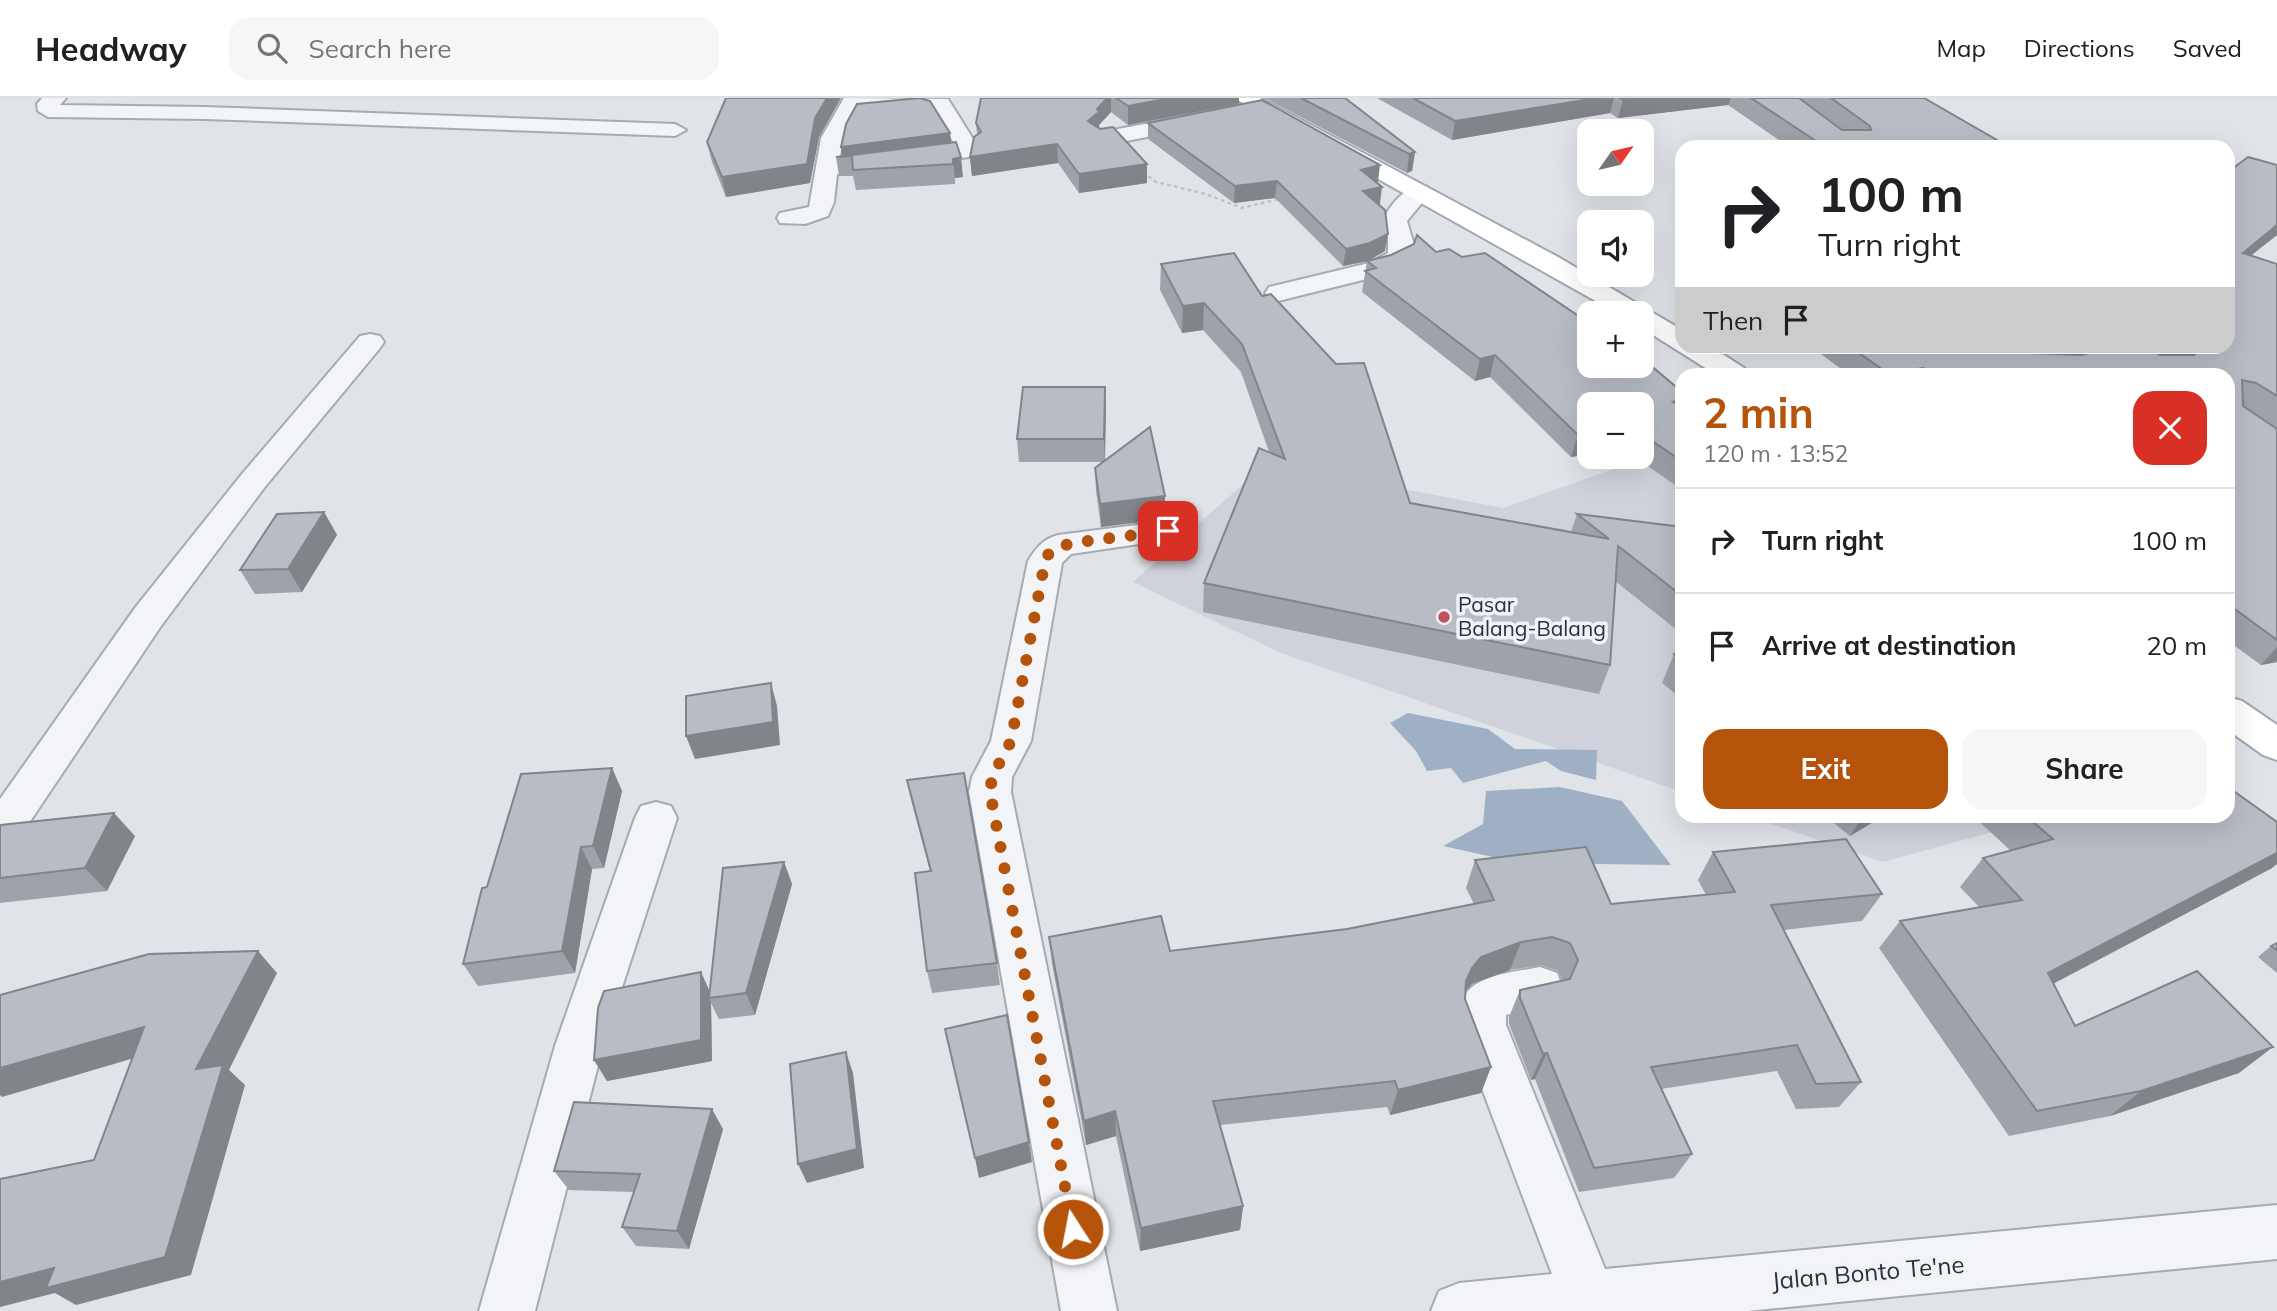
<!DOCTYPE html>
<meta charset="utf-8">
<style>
body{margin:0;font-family:Mulish,sans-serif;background:#f6f6f6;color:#202124;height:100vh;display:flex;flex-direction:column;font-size:26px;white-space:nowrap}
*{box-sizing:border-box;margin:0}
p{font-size:23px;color:#757577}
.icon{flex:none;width:38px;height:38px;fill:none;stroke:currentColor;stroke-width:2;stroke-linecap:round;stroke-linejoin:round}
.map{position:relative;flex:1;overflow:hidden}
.side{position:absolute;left:1675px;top:270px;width:560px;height:455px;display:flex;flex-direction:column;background:#fff;border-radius:21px;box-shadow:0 7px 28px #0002}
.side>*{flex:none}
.guide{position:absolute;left:1675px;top:42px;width:560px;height:214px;border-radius:21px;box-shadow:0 7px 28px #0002;background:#fff;color:#202124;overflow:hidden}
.needle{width:46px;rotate:56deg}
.buttons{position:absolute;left:1577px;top:21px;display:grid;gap:14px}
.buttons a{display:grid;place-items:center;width:77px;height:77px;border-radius:14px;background:#fff;box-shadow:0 7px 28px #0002;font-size:35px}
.pin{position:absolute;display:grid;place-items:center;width:60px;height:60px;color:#fff;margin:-30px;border-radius:14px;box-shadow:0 4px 10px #0006}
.me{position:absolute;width:77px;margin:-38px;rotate:349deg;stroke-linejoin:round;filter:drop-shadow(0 0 5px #0008)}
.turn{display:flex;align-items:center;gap:24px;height:147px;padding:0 28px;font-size:32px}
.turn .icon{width:91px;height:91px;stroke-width:2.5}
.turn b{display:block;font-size:49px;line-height:60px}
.then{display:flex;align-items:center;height:66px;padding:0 28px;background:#0003;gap:14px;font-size:26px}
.round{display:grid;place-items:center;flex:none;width:74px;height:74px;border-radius:21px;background:#f6f6f6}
.summary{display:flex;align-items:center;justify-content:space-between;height:119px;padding:0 28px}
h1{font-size:42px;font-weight:700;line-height:52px;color:#b45309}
.button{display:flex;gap:14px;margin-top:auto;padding:14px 28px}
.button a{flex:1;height:80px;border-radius:21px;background:#b45309;color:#fff;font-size:28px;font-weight:700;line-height:80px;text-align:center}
.button a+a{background:#f6f6f6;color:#202124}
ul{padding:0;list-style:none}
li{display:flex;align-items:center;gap:21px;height:105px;padding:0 28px;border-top:2px solid #e0e0e0}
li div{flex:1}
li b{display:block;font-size:26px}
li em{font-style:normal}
header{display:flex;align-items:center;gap:42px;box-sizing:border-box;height:98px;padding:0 35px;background:#fff;border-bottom:2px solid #e0e0e0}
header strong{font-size:33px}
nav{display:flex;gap:38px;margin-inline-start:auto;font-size:24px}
.search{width:490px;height:63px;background:#f6f6f6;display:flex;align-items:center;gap:18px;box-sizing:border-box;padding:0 24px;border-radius:21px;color:#757577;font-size:26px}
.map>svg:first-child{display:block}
.built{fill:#cfd2da}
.water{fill:#9fb0c5}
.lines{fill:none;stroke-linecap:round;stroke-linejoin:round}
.minor-casing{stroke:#a6aab2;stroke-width:4}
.major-casing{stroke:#a1a8b3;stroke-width:4}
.path{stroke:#bfc1c7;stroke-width:2.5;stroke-dasharray:3.5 3.5;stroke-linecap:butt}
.minor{fill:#f3f4f7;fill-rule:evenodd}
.major{fill:#fff;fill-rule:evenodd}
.wall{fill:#9ea2a9}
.shaded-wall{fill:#818489}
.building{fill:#b8bcc4;stroke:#818489;stroke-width:2}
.route{stroke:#b45309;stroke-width:12;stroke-dasharray:0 21.6}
.poi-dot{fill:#c2505f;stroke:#f0f2f6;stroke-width:2.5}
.labels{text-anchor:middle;stroke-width:7;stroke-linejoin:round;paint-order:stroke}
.poi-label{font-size:21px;fill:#2a313e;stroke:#f0f2f6;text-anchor:start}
.near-street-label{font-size:24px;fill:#2a313e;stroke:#f0f2f6}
</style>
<header>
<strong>Headway</strong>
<div class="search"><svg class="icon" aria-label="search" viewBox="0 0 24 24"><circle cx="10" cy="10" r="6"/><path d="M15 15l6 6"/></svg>Search here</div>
<nav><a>Map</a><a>Directions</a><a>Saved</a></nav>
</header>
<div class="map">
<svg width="2277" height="1213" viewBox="0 0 2277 1213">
<rect width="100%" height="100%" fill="#e0e3e8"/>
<!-- built -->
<g class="built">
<polygon points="1682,347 1682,694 1281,555 1133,484 1267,365 1503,410"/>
<polygon points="1749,718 2050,718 1883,764"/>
</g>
<!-- water -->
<g class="water">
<polygon points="1408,615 1488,631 1515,651 1597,652 1596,682 1561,673 1546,663 1463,685 1451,670 1427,673 1416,653 1390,625"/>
<polygon points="1560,689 1622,703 1671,767 1520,765 1443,748 1483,726 1486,693"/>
</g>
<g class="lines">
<!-- minor casing -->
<g class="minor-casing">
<g id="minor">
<polygon points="42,0 66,0 60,7 205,9 675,26 686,32 675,38 205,21 48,19 38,13 37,6"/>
<path d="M844 0 948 1 980 52 969 59 837 76 834 104 828 118 805 126 780 125 777 120 780 115 809 109 821 40ZM921 7 933 10 955 47 839 62 845 35 857 13Z"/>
<polygon points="1198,16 1209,22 1206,27 1102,48 1091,41 1102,34"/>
<path d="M1419 87 1427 89 1431 94 1407 123 1414 147 1409 164 1387 176 1278 203 1269 201 1265 195 1269 189 1369 165 1388 155V139L1383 123C1389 108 1403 91 1419 87Z"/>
<polygon points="370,236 380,238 384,244 380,250 264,390 161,528 15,746 0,751 0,701 135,510 242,376 360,238"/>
<path d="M1168 423 1180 426 1185 433 1180 440 1071 456 1062 465 1031 643 1012 679 1011 694 1117 1213H1061L969 694 972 679 991 643 1028 463C1036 450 1043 441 1058 437Z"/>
<polygon points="656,704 671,708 677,720 603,948 535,1213 479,1213 555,948 635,720 641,708"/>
<path d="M1540 869 1557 875 1563 890 1557 905 1506 917V927L1605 1171 2277 1107V1161L1747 1213H1431L1439 1193 1459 1185 1552 1176 1458 927C1456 876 1502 877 1540 869Z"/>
</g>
</g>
<!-- major casing -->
<g class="major-casing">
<g id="major">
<polygon points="1234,0 1260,0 1558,159 1682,232 1682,248 1710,248 1744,270 1748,276 1715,276 1642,230 1642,215 1617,215"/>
<polygon points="2228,599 2242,603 2277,627 2277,662 2263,657 2228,632"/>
</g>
</g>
<!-- path -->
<polyline class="path" points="1143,74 1156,84 1206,96 1242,110 1283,100"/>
<!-- minor -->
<use href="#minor" class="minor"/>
<!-- major -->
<use href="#major" class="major"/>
</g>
<!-- wall -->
<g class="wall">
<polygon points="726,0 841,0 819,39 810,85 726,99 712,64 707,44"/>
<polygon points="981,0 1239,0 1239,6 1128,27 1111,14 1099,27 1099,31 1147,66 1147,85 1079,95 1058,65 972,78 970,59 977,36 976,25"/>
<polygon points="1265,0 1345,0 1415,54 1412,73 1407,75"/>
<polygon points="1377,0 1799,0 1842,32 1843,32 1799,0 1924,0 2009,49 1789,49 1728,7 1618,20 1610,15 1452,42"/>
<polygon points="1148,25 1378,84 1376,84 1385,153 1368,163 1343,168 1275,100 1234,105 1148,41"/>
<polygon points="950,35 951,44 963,79 955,80 955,86 856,92 853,78 839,78 836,59"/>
<polygon points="2277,67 2277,137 2251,157 2277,166 2277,330 2243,308 2277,331 2277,564 2261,567 2228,543 2228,276 1848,276 1810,248 2092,248 2066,256 2082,257 2151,252 2150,248 2228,248 2228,74"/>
<polygon points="1436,154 1682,294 1682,392 1635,359 1612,364 1606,359 1642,359 1642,306 1589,306 1589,356 1571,359 1490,279 1475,283 1362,194 1367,163"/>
<polygon points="1161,166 1262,198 1410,405 1571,434 1577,416 1682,429 1682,536 1615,483 1610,567 1599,596 1203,514 1204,485 1269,354 1241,274 1203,232 1182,235 1160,192"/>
<polygon points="1105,289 1105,363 1165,398 1165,421 1101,429 1096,393 1095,370 1104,364 1019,364 1017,341"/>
<polygon points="324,414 337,437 302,494 255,496 240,472"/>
<polygon points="1682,553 1682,601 1662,585 1674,556"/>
<polygon points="612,670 622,693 604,770 592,771 575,875 478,888 463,866 487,789"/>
<polygon points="907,682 997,865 1000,887 932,895 927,873 930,773 912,705"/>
<polygon points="1825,718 1883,718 1850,738"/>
<polygon points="1973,718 2228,718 2272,770 2053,886 2075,928 2239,975 2110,1018 2009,1038 1879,850 1900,823 1979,809 1960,789 1983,760 2011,753"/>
<polygon points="0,727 135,738 107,793 0,805"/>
<polygon points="1713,754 1882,796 1862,823 1784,832 1861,984 1839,1009 1796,1011 1777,973 1661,991 1692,1056 1674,1080 1579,1094 1535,981 1531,982 1509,926 1509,919 1520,892 1562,882 1558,873 1541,867 1510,872 1472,886 1466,893 1465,901 1491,969 1481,995 1390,1017 1387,1009 1220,1027 1243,1108 1240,1132 1140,1153 1116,1038 1086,1047 1052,866 1049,839 1170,853 1347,831 1474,806 1466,790 1475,762 1611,806 1706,797 1698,782"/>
<polygon points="784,764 792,786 755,917 719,921 711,905 712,963 607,983 594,962 710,893"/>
<polygon points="2277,845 2277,875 2258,859 2271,848"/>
<polygon points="723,1031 689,1151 636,1148 622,1129 634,1094 569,1092 554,1073"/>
</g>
<!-- shaded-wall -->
<g class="shaded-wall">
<polygon points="827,0 841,0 819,39 810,85 726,99 722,79 815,20"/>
<polygon points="1107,0 1111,0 1111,14 1099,27 1100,32 1088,23 1097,11"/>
<polygon points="1171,0 1239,0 1239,6 1128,27 1128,8"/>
<polygon points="1597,0 1614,0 1610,15 1452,42 1455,23"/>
<polygon points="1639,0 1731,0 1728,7 1618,20 1623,2"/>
<polygon points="950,35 951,45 842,59 841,49"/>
<polygon points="1057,46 1058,65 972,78 970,59"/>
<polygon points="1924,47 1923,49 1901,49"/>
<polygon points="1415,54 1412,73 1407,75 1409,56"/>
<polygon points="961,59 963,79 955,80 953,61"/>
<polygon points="1147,66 1147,85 1079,95 1079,76"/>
<polygon points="1380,67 1378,84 1358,89 1361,72"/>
<polygon points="1277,83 1275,100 1234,105 1235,88"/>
<polygon points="1382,89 1380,106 1361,110 1363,93"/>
<polygon points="2277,127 2277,137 2229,175 2243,155"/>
<polygon points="1388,136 1385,153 1368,163 1343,168 1346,151"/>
<polygon points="1204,205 1203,232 1182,235 1183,208"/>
<polygon points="2038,248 2092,248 2027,267"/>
<polygon points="1495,257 1490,279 1475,283 1480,261"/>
<polygon points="1923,270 1919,276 1892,276"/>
<polygon points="1105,289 1106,311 1105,364 1104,341"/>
<polygon points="1682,302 1682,322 1673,304"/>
<polygon points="1589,335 1589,356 1571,359 1578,337"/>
<polygon points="1614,359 1635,359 1612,364"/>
<polygon points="1165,398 1165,421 1101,429 1100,406"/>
<polygon points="324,414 337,437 302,494 288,471"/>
<polygon points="2277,549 2277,564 2261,567"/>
<polygon points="771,585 777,608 780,647 695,661 686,638"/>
<polygon points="612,670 622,693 604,770 593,748"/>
<polygon points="114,715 135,738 107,793 85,770"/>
<polygon points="1863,718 1883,718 1850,738"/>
<polygon points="581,749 592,771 575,875 562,853"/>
<polygon points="2277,755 2277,766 2272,770 2022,902 2048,875"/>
<polygon points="784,764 792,786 755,917 746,895"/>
<polygon points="1521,844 1510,872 1472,886 1462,897 1457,910 1472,870 1481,859"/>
<polygon points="258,853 277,875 229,972 245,987 191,1177 76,1207 55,1195 0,1209 0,1184 196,971"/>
<polygon points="701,874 711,896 709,900 711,905 712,963 607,983 594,962"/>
<polygon points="144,929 168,950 2,999 0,997 0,970"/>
<polygon points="2273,949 2239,975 2110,1018 2141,993"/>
<polygon points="846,954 853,975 864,1070 807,1085 798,1066"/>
<polygon points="1547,955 1535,981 1531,982 1543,956"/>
<polygon points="1491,969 1481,995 1390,1017 1398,992"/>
<polygon points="712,1011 723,1031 689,1151 677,1133"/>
<polygon points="1115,1013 1116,1038 1086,1047 1084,1023"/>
<polygon points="1029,1044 1032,1064 979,1080 975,1060"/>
<polygon points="1243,1108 1240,1132 1140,1153 1141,1130"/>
</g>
<!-- building -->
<g class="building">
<polygon points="726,0 827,0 815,20 807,66 722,79 707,44"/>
<polygon points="920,0 930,3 950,35 841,49 846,26 857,6"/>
<polygon points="981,0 1107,0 1097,11 1099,14 1088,23 1100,31 1113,29 1147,66 1079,76 1057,46 970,59 974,39 981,34 976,25"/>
<polygon points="1116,0 1171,0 1128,8"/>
<polygon points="1301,0 1345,0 1415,54 1409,56"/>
<polygon points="1413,0 1597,0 1455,23"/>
<polygon points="1620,0 1639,0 1623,2"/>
<polygon points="1751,0 1799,0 1842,32 1871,32 1870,28 1831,0 1924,0 2009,49 1928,49 1924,47 1901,49 1825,49"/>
<polygon points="1262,2 1380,67 1361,72 1382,89 1363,93 1385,112 1388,136 1370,145 1346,151 1277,83 1235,88 1148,25"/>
<polygon points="956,44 961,59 953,61 953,66 853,72 852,58 836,59"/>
<polygon points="2248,59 2277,67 2277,127 2243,155 2277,166 2277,298 2256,285 2242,282 2243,308 2277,331 2277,542 2228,506 2228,276 1935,276 1923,270 1889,276 1849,248 2038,248 2034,255 2082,257 2112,248 2145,248 2160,257 2194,257 2196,255 2192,248 2228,248 2228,74"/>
<polygon points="1417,137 1436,154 1449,151 1462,159 1485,155 1589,225 1589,268 1642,268 1642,260 1682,294 1682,302 1673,304 1682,309 1682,363 1643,337 1642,337 1642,306 1589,306 1589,335 1578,337 1495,257 1480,261 1365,173 1376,170 1367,163 1391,157 1414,146"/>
<polygon points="1234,155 1262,198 1271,196 1336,266 1364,265 1410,405 1609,441 1577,416 1682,429 1682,498 1618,448 1610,567 1204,485 1259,350 1285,361 1242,246 1204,205 1183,208 1161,166"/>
<polygon points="1023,289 1105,289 1104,341 1017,341"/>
<polygon points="1150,329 1165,398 1100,406 1095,370"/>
<polygon points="324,414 288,471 240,472 277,416"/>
<polygon points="1682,553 1682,562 1674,556"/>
<polygon points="771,585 773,624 686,638 686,598"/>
<polygon points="612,670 593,748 581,749 562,853 463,866 482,790 487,789 521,676"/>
<polygon points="964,675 997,865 927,873 915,775 931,773 907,682"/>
<polygon points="2228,689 2277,724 2277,755 2048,875 2075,928 2197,873 2273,949 2141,993 2037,1013 1900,823 2022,802 1983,760 2053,741 2026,718 2228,718"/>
<polygon points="114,715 85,770 0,780 0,727"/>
<polygon points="1846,741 1882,796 1771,807 1861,984 1816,986 1797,947 1651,969 1692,1056 1594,1070 1547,955 1543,956 1520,900 1520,892 1570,881 1578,862 1570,845 1552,839 1521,844 1481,859 1472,870 1466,883 1465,901 1491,969 1398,992 1395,983 1213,1003 1243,1108 1141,1130 1115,1013 1084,1023 1049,839 1161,818 1170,853 1347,831 1494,802 1475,762 1586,749 1611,806 1735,794 1713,754"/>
<polygon points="784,764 746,895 709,900 723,770"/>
<polygon points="2277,845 2277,852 2271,848"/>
<polygon points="258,853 196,971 223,967 165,1159 46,1190 54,1170 0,1184 0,1081 94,1062 144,929 0,970 0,897 149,856"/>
<polygon points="701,874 701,942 594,962 598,910 604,893"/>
<polygon points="1007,917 1029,1044 975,1060 945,931"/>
<polygon points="846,954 857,1051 798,1066 790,966"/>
<polygon points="574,1004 712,1011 677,1133 622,1129 640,1076 554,1073"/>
</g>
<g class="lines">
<!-- route -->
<polyline class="route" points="1073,1131 990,694 992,679 1011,643 1045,463 1050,453 1071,445 1168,433"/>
</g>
<!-- markers -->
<circle class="poi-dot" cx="1444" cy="519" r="7"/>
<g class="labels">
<!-- poi labels -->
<g class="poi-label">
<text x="1458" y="514">Pasar<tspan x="1458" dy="24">Balang-Balang</tspan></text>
</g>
<!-- near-street labels -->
<g class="near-street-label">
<text transform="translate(1868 1175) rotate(-5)" y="8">Jalan Bonto Te'ne</text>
</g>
</g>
</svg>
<div class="buttons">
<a><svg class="needle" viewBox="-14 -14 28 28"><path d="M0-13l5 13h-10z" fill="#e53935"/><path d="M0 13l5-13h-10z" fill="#757577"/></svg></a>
<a><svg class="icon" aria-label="sound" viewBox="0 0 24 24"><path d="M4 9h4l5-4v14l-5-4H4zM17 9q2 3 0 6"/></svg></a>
<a>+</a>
<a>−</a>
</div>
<div class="pin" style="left:1168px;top:433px;background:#d93025"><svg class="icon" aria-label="arrive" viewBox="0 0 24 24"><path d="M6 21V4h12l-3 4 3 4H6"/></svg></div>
<svg class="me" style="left:1073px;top:1131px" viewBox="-20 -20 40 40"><circle r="17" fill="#b45309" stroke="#fff" stroke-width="3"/><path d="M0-11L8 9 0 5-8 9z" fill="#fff"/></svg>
<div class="guide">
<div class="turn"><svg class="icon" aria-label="right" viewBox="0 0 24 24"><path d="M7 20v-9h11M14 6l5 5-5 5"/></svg><div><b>100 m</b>Turn right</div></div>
<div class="then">Then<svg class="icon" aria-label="arrive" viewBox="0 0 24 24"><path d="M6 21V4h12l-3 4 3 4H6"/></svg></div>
</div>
<section class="side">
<div class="summary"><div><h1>2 min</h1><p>120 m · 13:52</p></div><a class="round" style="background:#d93025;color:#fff"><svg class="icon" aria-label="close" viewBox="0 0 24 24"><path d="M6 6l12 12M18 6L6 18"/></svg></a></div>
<ul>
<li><svg class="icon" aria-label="right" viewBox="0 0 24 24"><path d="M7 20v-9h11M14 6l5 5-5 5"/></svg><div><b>Turn right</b></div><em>100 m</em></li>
<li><svg class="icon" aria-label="arrive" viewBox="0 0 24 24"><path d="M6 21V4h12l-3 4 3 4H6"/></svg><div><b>Arrive at destination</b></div><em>20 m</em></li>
</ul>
<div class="button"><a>Exit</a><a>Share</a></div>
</section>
</div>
